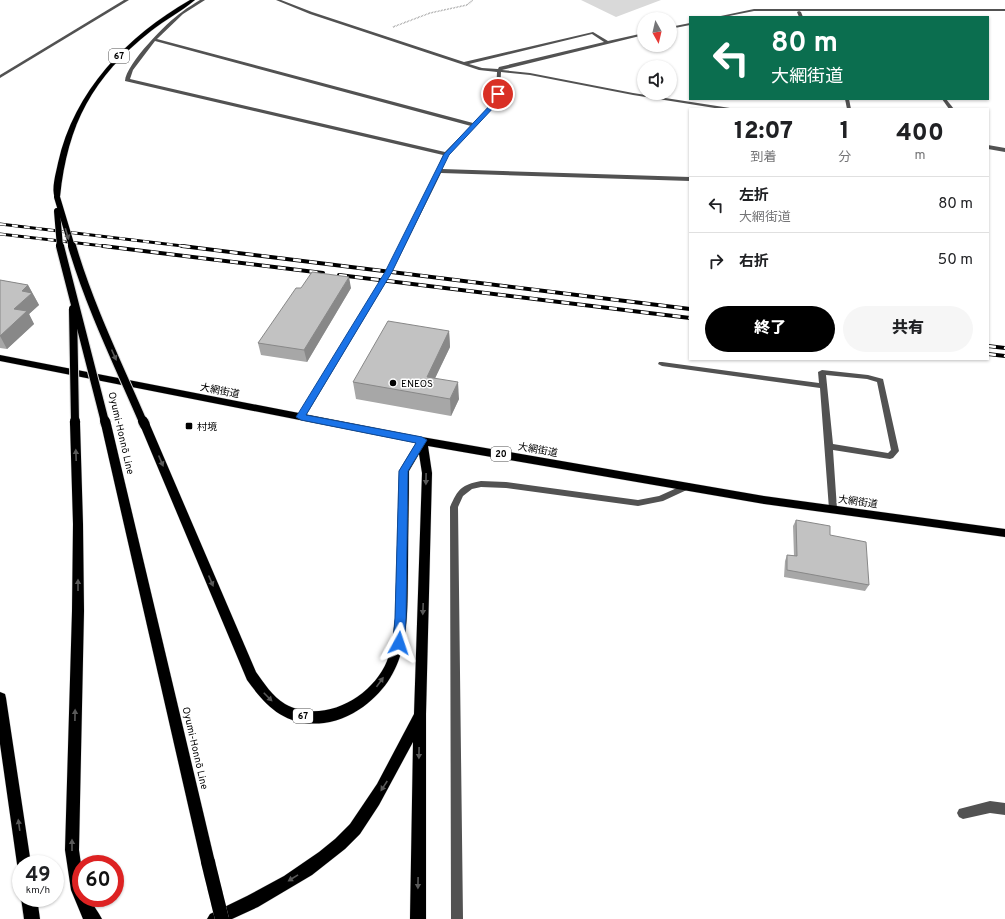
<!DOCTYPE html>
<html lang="ja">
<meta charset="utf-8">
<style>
body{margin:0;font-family:Overpass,"Noto Sans JP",sans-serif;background:#f6f6f6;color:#202124;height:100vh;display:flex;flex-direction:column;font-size:15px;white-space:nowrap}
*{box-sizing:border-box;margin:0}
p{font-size:13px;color:#757577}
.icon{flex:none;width:22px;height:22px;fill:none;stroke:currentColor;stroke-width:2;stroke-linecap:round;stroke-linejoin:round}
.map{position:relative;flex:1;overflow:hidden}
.panel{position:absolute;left:689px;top:108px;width:300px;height:252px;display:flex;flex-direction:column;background:#fff;border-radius:0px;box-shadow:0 1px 3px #0004}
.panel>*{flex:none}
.top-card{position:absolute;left:689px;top:16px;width:300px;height:84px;border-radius:0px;box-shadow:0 1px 3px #0004;background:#0b6e4f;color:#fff;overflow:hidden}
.needle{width:26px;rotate:172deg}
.controls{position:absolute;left:637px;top:12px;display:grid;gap:8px}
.controls a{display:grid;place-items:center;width:40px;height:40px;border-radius:50%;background:#fff;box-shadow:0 1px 3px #0004;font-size:20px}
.speed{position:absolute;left:12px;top:855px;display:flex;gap:8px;font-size:20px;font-weight:700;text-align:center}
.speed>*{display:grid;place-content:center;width:52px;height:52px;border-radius:50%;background:#fff;box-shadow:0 1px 3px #0004;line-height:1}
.speed small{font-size:10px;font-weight:400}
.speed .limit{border:6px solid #d22;background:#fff;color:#111}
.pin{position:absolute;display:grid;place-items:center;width:34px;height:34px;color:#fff;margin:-17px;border:2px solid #fff;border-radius:50%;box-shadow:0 1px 4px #0007}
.me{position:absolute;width:44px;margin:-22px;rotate:5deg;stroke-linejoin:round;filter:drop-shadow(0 0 3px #0008)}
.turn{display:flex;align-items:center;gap:14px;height:84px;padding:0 16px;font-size:18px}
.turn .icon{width:52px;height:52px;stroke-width:2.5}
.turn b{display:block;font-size:28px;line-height:34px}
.eta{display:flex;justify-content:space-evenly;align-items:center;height:68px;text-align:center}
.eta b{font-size:24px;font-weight:800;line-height:28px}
.cta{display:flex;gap:8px;margin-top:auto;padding:8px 16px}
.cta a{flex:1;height:46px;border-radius:24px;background:#000;color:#fff;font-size:16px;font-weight:800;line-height:46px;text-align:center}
.cta a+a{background:#f6f6f6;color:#202124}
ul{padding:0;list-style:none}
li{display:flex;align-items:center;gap:12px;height:56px;padding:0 16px;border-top:1px solid #e0e0e0}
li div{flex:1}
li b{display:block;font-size:15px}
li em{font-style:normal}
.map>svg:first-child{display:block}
.green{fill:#d9d9d9}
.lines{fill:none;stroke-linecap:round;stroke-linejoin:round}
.primary-casing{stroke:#dbdbdb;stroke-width:1}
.path{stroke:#747474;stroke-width:1.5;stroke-dasharray:0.5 1;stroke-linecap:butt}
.lane{fill:#525252;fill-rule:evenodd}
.street{fill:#525252;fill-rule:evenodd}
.primary{fill:#000;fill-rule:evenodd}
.rail-far1-casing{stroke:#000;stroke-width:3}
.rail-casing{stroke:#000;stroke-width:4}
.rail-far1{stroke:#fff;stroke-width:2;stroke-dasharray:6;stroke-linecap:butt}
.rail{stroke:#fff;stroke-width:2.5;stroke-dasharray:8;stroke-linecap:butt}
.primary-bridge-far3-casing{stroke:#dbdbdb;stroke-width:7;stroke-linecap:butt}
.primary-bridge-far2-casing{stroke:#dbdbdb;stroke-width:10;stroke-linecap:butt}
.primary-bridge-far1-casing{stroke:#dbdbdb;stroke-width:12;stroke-linecap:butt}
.primary-bridge-casing{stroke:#dbdbdb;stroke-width:14;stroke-linecap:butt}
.primary-bridge-far3{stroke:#000;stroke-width:6}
.primary-bridge-far2{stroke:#000;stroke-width:8}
.primary-bridge-far1{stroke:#000;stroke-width:10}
.primary-bridge{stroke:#000;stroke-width:14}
.wall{fill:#a7a7a7}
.shaded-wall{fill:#888}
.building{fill:#c2c2c2;stroke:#888}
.oneway{fill:#595959}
.route{fill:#1a73e8;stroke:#114b97}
.poi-dot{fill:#000;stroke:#fff;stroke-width:1.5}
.labels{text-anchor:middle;stroke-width:3;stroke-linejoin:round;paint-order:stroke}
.shield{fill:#fff;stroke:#4c4c4c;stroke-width:1}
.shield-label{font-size:9px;font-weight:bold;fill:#000}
.poi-label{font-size:10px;fill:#000;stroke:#fff;text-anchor:start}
.street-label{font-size:10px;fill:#000;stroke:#fff}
</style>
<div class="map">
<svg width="1005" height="919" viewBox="0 0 1005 919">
<rect width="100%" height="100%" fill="#fff"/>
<!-- green -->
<polygon class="green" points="581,0 661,0 616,17"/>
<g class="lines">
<!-- primary casing -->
<g class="primary-casing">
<g id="primary">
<path d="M190 0H195C182 11 165 20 151 31 92 78 68 123 60 197L55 198C51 189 56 173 58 163 74 91 127 36 190 0Z"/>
<path d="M0 355 422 437 764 496 1005 529V537L764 504 428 446 432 473 426 714V919H410L413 742 379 805 360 834 345 849 312 875 258 907 232 919H207L210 914 247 896 284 876 319 852 335 839 350 824 377 784 414 714 422 473 419 454 409 471C409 503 408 534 408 566 407 616 412 668 368 703 356 713 340 721 324 723 287 727 267 708 247 680L140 425 145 422 150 425 256 672C264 683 272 696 285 704 322 725 372 698 387 661 392 648 393 633 395 619L399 471 416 443 0 361Z"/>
<path d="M75 420 80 423 83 524 84 611 79 850 81 864V898H90C93 906 98 911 102 919H83L71 890 65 850 72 611 73 524 70 423Z"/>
<polygon points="106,421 111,424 215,862 213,867 208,869 203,867 201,862 101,424"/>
<polygon points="0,692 5,694 6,698 31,864 21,864 21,870 19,869 17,864 0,744"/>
<polygon points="21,898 37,898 40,919 24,919"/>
</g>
</g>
<!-- path -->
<polyline class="path" points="393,27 430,13 467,5 473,0"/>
<!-- lane -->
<g class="lane">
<polygon points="799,11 801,12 803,17 799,17 797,12"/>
<polygon points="845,99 849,99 851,109 847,109"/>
<polygon points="942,99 946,99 954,109 949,109"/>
<path d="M659 362H662L819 383 818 372 822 370 868 375 883 379 899 451 893 458 890 459 833 450 837 509 836 511H830L829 509 820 388 662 366 658 364ZM826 375 867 379 877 382 891 450 888 453 833 444Z"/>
<polygon points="990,801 1005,803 1005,815 990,813 963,819 959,817 957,813 959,809"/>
</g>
<!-- street -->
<g class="street">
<polygon points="124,0 129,0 0,78 0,75"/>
<path d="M200 0H205L183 14 157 39 473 123 492 104 496 94 497 72 479 70 310 14 276 0H281L312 12 464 62 593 32 608 41 644 33V35L502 70 530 73 633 93 730 108 732 109H721L633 95 530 75 501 72 500 94 496 104 448 155 442 169 690 177V181L441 173 392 272 304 419 301 420 297 417 386 272 436 171 443 155 125 81C126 64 167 22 182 12 188 7 194 4 200 0ZM592 34 604 42 499 67 498 69 482 68 469 64ZM155 41 471 126 445 152 130 79 133 70Z"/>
<polygon points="754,9 1005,9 1005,11 754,11 724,17 716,17"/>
<polygon points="690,23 690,25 670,29 670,27"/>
<polygon points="988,145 1005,148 1005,152 988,149"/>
<path d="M481 481 506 482 638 500 659 496 688 483 691 484 692 486 691 488 663 501 638 506 506 488 481 487 472 489 463 496 458 507 463 919H451L450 507C458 489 461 485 481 481Z"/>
</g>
<!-- primary -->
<use href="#primary" class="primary"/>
<!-- rail-far1 casing -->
<g class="rail-far1-casing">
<g id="rail-far1">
<polyline points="0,224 191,247"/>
<polyline points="0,234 112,247"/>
</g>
</g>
<!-- rail casing -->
<g class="rail-casing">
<g id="rail">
<polyline points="103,246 323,273"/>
<polyline points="182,246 690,309"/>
<polyline points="339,275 690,318"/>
<polyline points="988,346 1005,348"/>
<polyline points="988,354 1005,356"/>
</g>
</g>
<!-- rail-far1 -->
<use href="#rail-far1" class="rail-far1"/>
<!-- rail -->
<use href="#rail" class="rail"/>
<!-- primary-bridge-far3 casing -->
<g class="primary-bridge-far3-casing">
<g id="primary-bridge-far3">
<polyline points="57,197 72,247"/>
<polyline points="57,211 60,247"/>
</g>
</g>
<!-- primary-bridge-far2 casing -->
<g class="primary-bridge-far2-casing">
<g id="primary-bridge-far2">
<polyline points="60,246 105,422"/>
<path d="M72 246C90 307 118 364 143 422"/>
<polyline points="73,309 75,422"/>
</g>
</g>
<!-- primary-bridge-far1 casing -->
<g class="primary-bridge-far1-casing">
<g id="primary-bridge-far1">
<polyline points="75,421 75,423"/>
<polyline points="105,421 106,424"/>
<polyline points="143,421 145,425"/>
</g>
</g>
<!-- primary-bridge casing -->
<g class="primary-bridge-casing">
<polyline id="primary-bridge" points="208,862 222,919"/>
</g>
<!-- primary-bridge-far3 -->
<use href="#primary-bridge-far3" class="primary-bridge-far3"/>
<!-- primary-bridge-far2 -->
<use href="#primary-bridge-far2" class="primary-bridge-far2"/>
<!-- primary-bridge-far1 -->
<use href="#primary-bridge-far1" class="primary-bridge-far1"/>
<!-- primary-bridge -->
<use href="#primary-bridge" class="primary-bridge"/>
</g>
<!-- wall -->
<g class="wall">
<polygon points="0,280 28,285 39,305 29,314 34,324 7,349 0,348"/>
<polygon points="301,288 351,288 307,362 261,355 258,343"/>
<polygon points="449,331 450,347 435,378 459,399 451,416 356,399 353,382"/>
<polygon points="796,520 869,585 865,591 784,577 785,561 787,555 794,556 793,526"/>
</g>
<!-- shaded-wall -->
<g class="shaded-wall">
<polygon points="349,277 351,288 307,362 304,350"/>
<polygon points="28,285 39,305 29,314 34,324 7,349 0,336 22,291"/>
<polygon points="449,331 450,347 428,393 427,377"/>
<polygon points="458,382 459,399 451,416 450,399"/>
</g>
<!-- building -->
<g class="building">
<polygon points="312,272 349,277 304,350 258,343 296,288 301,288"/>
<polygon points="0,280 28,285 22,291 32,293 14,309 27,311 0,336"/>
<polygon points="388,321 449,331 427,377 458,382 450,399 353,382"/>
<polygon points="796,520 830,526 830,535 866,542 869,585 787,570 787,555 797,556"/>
</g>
<!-- one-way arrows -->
<defs><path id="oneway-solid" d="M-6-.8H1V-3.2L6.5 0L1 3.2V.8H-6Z"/></defs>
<g class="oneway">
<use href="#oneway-solid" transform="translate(67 234) rotate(73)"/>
<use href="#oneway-solid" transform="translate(114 355) rotate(66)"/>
<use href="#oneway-solid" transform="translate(76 455) rotate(-92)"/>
<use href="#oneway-solid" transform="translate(161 461) rotate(67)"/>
<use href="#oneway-solid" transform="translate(426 479) rotate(91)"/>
<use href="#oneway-solid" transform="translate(211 581) rotate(67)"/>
<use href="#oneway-solid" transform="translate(78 585) rotate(-90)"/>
<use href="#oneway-solid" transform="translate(423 609) rotate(92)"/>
<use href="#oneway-solid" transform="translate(380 682) rotate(-54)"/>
<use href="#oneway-solid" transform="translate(268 697) rotate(45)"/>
<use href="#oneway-solid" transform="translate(75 715) rotate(-89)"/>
<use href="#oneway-solid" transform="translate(419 753) rotate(91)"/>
<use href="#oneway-solid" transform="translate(384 786) rotate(123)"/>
<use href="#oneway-solid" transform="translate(19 825) rotate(-98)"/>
<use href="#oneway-solid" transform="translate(72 845) rotate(-90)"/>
<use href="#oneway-solid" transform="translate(293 878) rotate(148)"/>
<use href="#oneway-solid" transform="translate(418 883) rotate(91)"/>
</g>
<!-- route -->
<polygon class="route" points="496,93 500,94 496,105 449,155 392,272 306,415 422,437 427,440 408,471 406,618 404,643 403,646 399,648 395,646 393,643 395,618 399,471 416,443 301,420 296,417 385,272 444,154 492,103"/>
<!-- markers -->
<g class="poi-dot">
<circle cx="393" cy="383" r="4"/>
<rect x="185" y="422" width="8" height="8" rx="2"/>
</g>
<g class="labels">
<!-- shield labels -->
<g class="shield">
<rect x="109" y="49" width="20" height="14" rx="3"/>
<rect x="491" y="447" width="20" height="14" rx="3"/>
<rect x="293" y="709" width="20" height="14" rx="3"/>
</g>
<g class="shield-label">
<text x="119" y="59">67</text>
<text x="501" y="457">20</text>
<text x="303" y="719">67</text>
</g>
<!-- poi labels -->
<g class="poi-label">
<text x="401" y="387">ENEOS</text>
<text x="197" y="430">村境</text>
</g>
<!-- street labels -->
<g class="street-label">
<text transform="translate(220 390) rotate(11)" y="4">大網街道</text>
<text transform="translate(122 433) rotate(77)" y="4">Oyumi-Honnō Line</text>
<text transform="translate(538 449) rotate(10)" y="4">大網街道</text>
<text transform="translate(858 501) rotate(8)" y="4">大網街道</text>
<text transform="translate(196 748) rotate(77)" y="4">Oyumi-Honnō Line</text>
</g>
</g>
</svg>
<div class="controls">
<a><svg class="needle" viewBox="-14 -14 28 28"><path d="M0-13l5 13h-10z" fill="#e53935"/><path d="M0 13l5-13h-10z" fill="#757577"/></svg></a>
<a><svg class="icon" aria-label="sound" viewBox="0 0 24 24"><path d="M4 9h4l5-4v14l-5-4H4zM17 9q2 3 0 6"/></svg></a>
</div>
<div class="speed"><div>49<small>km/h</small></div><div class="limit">60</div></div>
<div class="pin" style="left:498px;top:94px;background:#d93025"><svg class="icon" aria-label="arrive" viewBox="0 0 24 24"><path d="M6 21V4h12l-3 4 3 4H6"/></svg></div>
<svg class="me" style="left:399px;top:643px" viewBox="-20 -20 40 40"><path d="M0-17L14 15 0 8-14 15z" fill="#1a73e8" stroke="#fff" stroke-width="4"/></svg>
<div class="top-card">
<div class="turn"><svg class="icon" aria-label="left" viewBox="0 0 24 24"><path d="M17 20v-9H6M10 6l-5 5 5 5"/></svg><div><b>80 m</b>大網街道</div></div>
</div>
<section class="panel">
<div class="eta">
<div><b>12:07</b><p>到着</p></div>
<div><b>1</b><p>分</p></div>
<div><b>400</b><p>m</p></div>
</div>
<ul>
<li><svg class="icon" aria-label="left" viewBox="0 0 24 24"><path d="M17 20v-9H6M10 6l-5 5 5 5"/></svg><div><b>左折</b><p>大網街道</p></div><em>80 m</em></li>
<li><svg class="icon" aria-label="right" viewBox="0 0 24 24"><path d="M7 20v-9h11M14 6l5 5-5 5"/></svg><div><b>右折</b></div><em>50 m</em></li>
</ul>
<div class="cta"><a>終了</a><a>共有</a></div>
</section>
</div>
